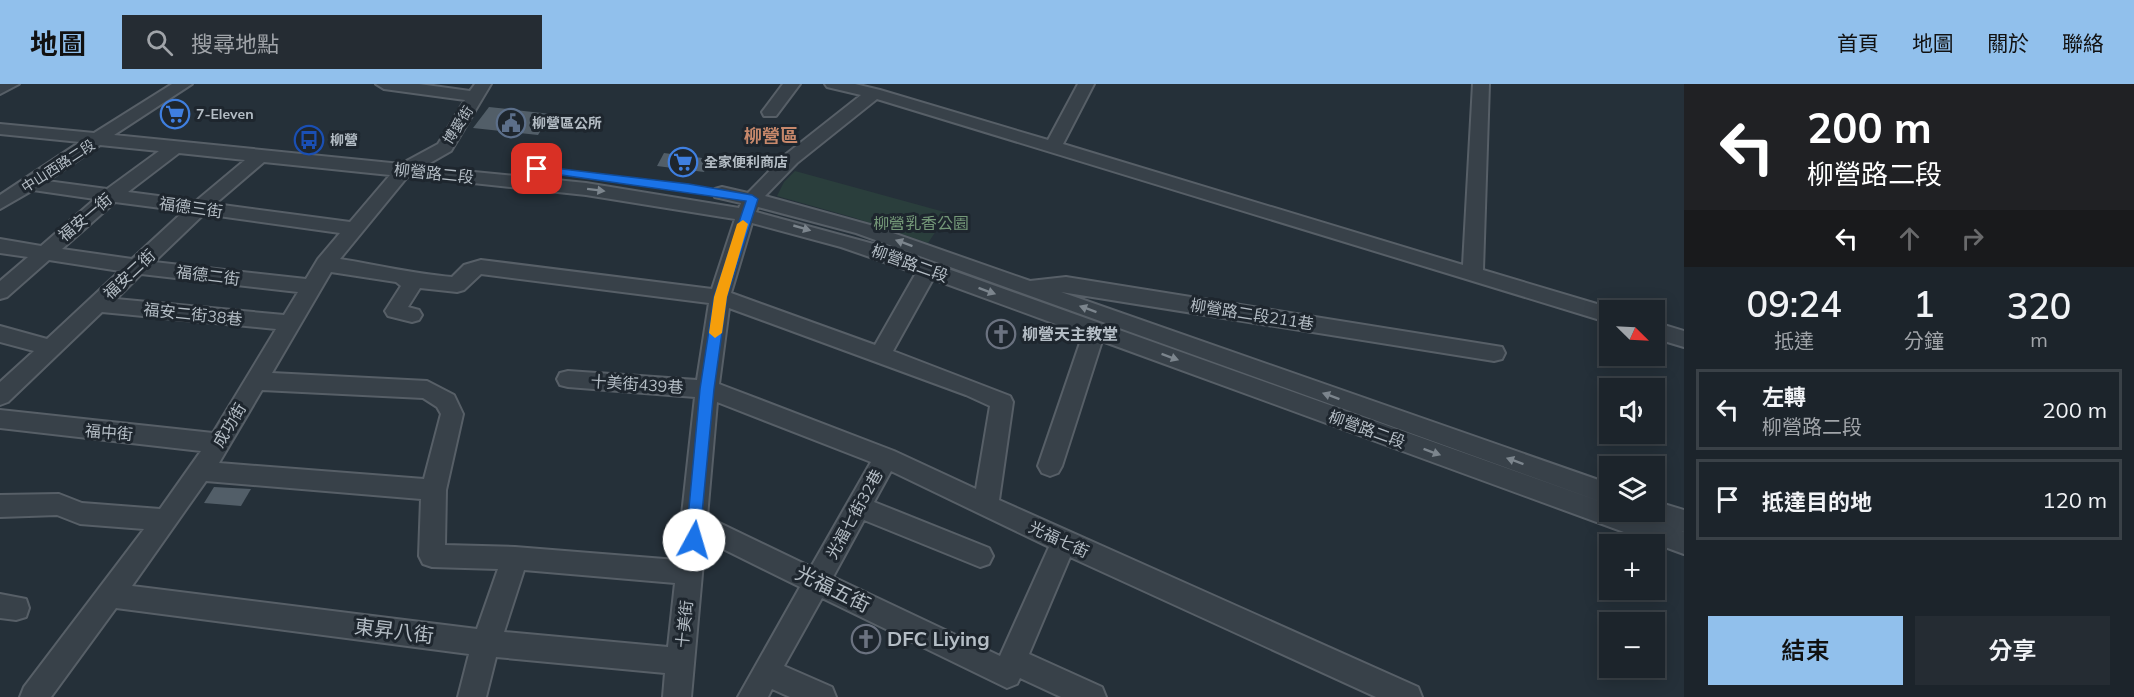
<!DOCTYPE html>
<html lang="zh-TW">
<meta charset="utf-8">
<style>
body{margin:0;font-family:Mulish,"Noto Sans TC",sans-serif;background:#252c33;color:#f1f3f6;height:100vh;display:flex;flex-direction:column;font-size:22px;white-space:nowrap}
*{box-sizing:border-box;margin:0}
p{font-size:20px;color:#a0a4a9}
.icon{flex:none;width:33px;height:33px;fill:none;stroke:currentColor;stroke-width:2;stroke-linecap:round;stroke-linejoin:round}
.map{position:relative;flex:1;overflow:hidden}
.details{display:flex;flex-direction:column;background:#1c242b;width:450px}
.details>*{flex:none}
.banner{background:#202124;color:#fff;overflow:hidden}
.needle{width:39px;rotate:114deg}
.controls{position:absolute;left:1599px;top:216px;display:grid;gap:12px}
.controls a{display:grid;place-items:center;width:66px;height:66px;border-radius:0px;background:#1c242b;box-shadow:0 3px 15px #0003,0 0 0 2px #3a4147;font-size:30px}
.pin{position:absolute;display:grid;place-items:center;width:51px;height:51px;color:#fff;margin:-26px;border-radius:12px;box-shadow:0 3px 9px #0006}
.me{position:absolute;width:66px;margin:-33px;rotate:6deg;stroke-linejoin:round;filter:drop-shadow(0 0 4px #0008)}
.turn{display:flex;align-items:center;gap:21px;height:126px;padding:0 24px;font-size:27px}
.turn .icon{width:78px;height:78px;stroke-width:2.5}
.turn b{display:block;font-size:42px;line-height:51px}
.lanes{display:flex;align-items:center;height:57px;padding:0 24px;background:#0003;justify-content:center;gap:30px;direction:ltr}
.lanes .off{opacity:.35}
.eta{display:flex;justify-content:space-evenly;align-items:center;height:102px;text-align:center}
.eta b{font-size:36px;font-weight:600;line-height:42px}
.button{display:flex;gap:12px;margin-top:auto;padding:12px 24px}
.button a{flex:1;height:69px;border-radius:0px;background:#91c0ec;color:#111;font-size:24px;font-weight:600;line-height:69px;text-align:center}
.button a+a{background:#252c33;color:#f1f3f6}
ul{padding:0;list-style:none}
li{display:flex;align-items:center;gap:18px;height:81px;margin:0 12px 9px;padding:0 12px;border:3px solid #3a4147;border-radius:0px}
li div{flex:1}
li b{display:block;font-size:22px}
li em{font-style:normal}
header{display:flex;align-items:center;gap:36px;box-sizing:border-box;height:84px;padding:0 30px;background:#91c0ec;color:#111}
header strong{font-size:28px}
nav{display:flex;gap:33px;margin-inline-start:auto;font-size:21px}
.search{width:420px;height:54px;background:#252c33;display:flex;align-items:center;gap:15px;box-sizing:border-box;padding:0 21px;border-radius:0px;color:#a0a4a9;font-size:22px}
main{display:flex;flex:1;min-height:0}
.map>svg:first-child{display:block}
.green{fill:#2a3e3c}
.building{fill:#525e68}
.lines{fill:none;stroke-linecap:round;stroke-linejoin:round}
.minor-casing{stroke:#575f67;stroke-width:4}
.minor{fill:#384149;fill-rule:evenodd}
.oneway{fill:#7c858d}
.route{fill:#1a73e8;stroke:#114b97;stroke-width:1.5}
.slow{fill:#f59e0b}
.labels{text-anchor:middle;stroke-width:6;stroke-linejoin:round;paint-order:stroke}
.far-poi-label{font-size:14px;font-weight:bold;fill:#b4bdc5;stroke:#1e262e;text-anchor:start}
.far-street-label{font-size:14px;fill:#b4bdc5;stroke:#1e262e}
.street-label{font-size:16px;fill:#b4bdc5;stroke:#1e262e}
.park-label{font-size:16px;fill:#749878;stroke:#1e262e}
.poi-label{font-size:16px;font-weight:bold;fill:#b4bdc5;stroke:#1e262e;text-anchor:start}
.far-district-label{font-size:18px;font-weight:bold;fill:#c8886b;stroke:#1e262e}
.near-street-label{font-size:20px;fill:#b4bdc5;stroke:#1e262e}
.near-poi-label{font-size:20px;font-weight:bold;fill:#b4bdc5;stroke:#1e262e;text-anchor:start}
</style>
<header>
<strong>地圖</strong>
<div class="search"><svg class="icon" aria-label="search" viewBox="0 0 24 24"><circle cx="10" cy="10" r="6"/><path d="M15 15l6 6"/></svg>搜尋地點</div>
<nav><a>首頁</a><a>地圖</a><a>關於</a><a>聯絡</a></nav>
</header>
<main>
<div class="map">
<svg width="1684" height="613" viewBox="0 0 1684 613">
<rect width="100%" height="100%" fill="#253039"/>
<!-- green -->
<polygon class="green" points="795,87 948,129 928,159 855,134 777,112 784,98"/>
<!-- building -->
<g class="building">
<polygon points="489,23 551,30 538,51 473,44"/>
<polygon points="664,69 710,75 704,88 657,82"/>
<polygon points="214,403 251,405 241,422 204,419"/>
</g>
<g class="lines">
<!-- minor casing -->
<g class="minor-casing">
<g id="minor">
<polygon points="0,0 19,0 0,10"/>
<path d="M172 0H192L114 51 401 80 438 60 465 16 384 5 376 0H419L470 7 475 0H491L451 67 423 83 586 99 739 124 741 119 715 113 713 109 715 105 722 103 748 109 785 71 861 11 827 3 825 0H855L880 6 1048 56 1078 0H1094L1063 60 1463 181 1473 0H1489L1483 186 1617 226H1610V239L877 15 797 79 765 112 870 141 1030 197 1066 193 1502 263 1505 269 1502 275 1494 277 1061 208 1610 400V421L856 149 758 123 756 128 892 165 1610 421V428H1627L1645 434 1642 428H1654V417L1684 426V448L1679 446 1684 448V470L1102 257 1062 382 1058 389 1050 392 1042 389 1038 382 1083 250 933 195 893 267 1010 312 1013 318 999 416 1418 603 1422 613H1376L1070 473 1029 570 1102 603 1106 613H1061L1020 594 1017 600 1007 604 822 514 784 582 832 603 836 613H790L772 605 768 613H738L800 503 705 456 691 613H663L665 589 496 573 486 613H458L469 570 116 524 51 613H20L24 603 144 445 80 440 57 431 0 433V411L59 410 82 419 160 425 201 367 0 344V326L213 349 276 245 102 228 8 318 0 321V298L34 267 0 258V242L47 255 120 187 49 176 7 213 0 215V197L28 173 0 169V155L41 162 95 115 33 106 0 125V111L80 58 0 50V40L94 49ZM100 61 159 67 107 105 47 97ZM179 69 245 76 196 117 128 108ZM264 78 390 91 350 138 215 120ZM408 92 586 111 735 135 712 205 481 176 464 181 452 193C414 190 378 181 340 175ZM115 118 184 127 132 175 62 165ZM204 130 340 149 318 175 306 195 154 178ZM752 139 841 163 916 189 875 261 731 209ZM331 188 396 198 401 202 385 227 388 232 412 238 419 236 422 231 419 226 408 223 420 204 457 208 464 206 481 190 709 219 697 296 568 287 560 289 557 295 560 301 568 303 695 313 677 476 515 463 445 461 446 406 463 330 454 311 427 297 272 289ZM141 190 298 208 284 231 116 215ZM729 224 966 311 990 322 976 405 894 367 719 300ZM262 306 423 314 437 323 441 330 424 395 219 379ZM717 318 871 378 811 483 707 433ZM891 387 1049 463 1000 572 833 493 864 436 980 483 989 480 993 472 989 464 874 418ZM206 397 421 415 419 472 423 480 432 483 498 485 477 545 132 502ZM524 486 675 499 668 563 504 548Z"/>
<polygon points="783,0 800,0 776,32 764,32 762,28"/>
<polygon points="1654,238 1684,247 1684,263 1654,254"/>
<polygon points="0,510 26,515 29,524 26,533 16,536 0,534"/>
</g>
</g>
<!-- minor -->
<use href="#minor" class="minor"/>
</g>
<!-- one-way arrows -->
<defs><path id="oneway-solid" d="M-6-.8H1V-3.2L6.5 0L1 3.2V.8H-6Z" transform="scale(1.5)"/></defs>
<g class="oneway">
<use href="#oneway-solid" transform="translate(596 106) rotate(7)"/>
<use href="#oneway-solid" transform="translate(802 144) rotate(16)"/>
<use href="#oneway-solid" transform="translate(904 159) rotate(-160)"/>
<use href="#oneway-solid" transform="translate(987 207) rotate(20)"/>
<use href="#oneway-solid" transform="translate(1088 225) rotate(-160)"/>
<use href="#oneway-solid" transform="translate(1170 273) rotate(20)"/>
<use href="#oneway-solid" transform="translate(1331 312) rotate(-160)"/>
<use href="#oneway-solid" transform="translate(1432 368) rotate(20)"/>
<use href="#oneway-solid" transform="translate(1515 377) rotate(-160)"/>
</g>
<!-- route -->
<polygon class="route" points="537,82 689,100 752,111 758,115 727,213 714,305 699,461 688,461 686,456 700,305 714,213 746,117 533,87 532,85"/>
<!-- slow -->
<polygon class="slow" points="743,136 748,140 727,213 722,249 715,254 709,249 714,213 737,140"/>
<!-- icons -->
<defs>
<g id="supermarket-ring" transform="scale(1.5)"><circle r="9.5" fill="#1e262e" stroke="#3f7fe0" stroke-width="1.5"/><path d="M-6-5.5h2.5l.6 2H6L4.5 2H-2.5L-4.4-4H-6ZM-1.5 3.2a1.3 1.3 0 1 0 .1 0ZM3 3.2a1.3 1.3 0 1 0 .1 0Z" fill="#3f7fe0"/></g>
<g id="civic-ring" transform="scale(1.5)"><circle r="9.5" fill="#1e262e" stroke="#5c6f8a" stroke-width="1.5"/><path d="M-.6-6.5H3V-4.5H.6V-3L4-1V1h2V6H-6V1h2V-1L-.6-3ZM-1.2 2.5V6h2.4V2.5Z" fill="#5c6f8a"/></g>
<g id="bus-ring" transform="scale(1.5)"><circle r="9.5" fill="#1e262e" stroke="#1a4fb4" stroke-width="1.5"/><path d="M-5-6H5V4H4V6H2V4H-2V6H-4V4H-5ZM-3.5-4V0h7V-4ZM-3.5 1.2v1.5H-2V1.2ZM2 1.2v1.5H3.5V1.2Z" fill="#1a4fb4"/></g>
<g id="church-ring" transform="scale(1.5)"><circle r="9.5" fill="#1e262e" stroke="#6b7280" stroke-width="1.5"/><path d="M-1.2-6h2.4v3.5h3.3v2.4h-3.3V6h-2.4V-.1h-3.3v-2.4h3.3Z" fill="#6b7280"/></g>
</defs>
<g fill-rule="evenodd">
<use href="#supermarket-ring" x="175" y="30"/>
<use href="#civic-ring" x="511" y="39"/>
<use href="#bus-ring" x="309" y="56"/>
<use href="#supermarket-ring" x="683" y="78"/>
<use href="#church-ring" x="1001" y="250"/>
<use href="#church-ring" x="866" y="555"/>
</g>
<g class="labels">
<!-- far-poi labels -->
<g class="far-poi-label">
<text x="196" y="35">7-Eleven</text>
<text x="532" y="44">柳營區公所</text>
<text x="330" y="61">柳營</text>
<text x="704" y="83">全家便利商店</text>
</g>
<!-- far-street labels -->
<g class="far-street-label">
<text transform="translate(458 41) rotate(-57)" y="5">博愛街</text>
<text transform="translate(58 82) rotate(-33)" y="5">中山西路二段</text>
</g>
<!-- street labels -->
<g class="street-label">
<text transform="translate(434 89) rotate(6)" y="6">柳營路二段</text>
<text transform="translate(191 123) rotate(8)" y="6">福德三街</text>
<text transform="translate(85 133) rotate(-40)" y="6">福安一街</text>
<text transform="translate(910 179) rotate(20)" y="6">柳營路二段</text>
<text transform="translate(129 190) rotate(-43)" y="6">福安二街</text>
<text transform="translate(208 191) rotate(7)" y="6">福德二街</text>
<text transform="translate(193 230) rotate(6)" y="6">福安二街38巷</text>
<text transform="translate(1252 230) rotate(9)" y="6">柳營路二段211巷</text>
<text transform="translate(637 300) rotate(4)" y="6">十美街439巷</text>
<text transform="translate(229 341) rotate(-59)" y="6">成功街</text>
<text transform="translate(1367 345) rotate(20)" y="6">柳營路二段</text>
<text transform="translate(109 348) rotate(5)" y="6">福中街</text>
<text transform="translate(854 430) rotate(-61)" y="6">光福七街32巷</text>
<text transform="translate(1059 455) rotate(25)" y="6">光福七街</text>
<text transform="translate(684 540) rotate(-84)" y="6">十美街</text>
</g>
<!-- park labels -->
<g class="park-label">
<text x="921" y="145">柳營乳香公園</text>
</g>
<!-- poi labels -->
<g class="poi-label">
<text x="1022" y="256">柳營天主教堂</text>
</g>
<!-- far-district labels -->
<g class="far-district-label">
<text x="771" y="58">柳營區</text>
</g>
<!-- near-street labels -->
<g class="near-street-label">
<text transform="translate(833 505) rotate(26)" y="7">光福五街</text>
<text transform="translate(394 547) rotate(7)" y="7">東昇八街</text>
</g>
<!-- near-poi labels -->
<g class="near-poi-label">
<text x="887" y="562">DFC Liying</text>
</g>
</g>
</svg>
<div class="controls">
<a><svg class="needle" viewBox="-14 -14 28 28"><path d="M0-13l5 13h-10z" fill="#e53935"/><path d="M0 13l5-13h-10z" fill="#a0a4a9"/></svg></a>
<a><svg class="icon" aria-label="sound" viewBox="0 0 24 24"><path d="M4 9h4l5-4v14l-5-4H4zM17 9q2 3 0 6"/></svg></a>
<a><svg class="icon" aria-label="layers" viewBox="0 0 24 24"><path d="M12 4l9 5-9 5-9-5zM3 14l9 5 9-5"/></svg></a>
<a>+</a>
<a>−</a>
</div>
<div class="pin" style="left:537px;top:85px;background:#d93025"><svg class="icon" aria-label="arrive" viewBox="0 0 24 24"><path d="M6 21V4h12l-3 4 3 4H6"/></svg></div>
<svg class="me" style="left:694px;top:456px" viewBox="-20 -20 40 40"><circle r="19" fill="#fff"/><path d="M0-13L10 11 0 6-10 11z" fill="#1a73e8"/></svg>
</div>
<section class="details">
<div class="banner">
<div class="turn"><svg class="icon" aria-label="left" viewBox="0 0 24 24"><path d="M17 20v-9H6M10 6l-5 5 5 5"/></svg><div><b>200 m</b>柳營路二段</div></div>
<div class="lanes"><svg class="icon" aria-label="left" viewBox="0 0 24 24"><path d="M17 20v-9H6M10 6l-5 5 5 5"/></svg><svg class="icon off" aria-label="ahead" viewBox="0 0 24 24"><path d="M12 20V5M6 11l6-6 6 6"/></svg><svg class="icon off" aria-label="right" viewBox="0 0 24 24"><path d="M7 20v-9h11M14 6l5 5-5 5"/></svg></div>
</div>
<div class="eta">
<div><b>09:24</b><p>抵達</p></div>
<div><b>1</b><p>分鐘</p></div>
<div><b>320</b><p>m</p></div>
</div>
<ul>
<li><svg class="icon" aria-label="left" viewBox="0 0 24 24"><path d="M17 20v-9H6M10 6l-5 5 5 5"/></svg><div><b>左轉</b><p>柳營路二段</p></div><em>200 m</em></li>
<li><svg class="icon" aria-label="arrive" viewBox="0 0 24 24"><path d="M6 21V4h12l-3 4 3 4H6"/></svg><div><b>抵達目的地</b></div><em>120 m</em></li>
</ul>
<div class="button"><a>結束</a><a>分享</a></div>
</section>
</main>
